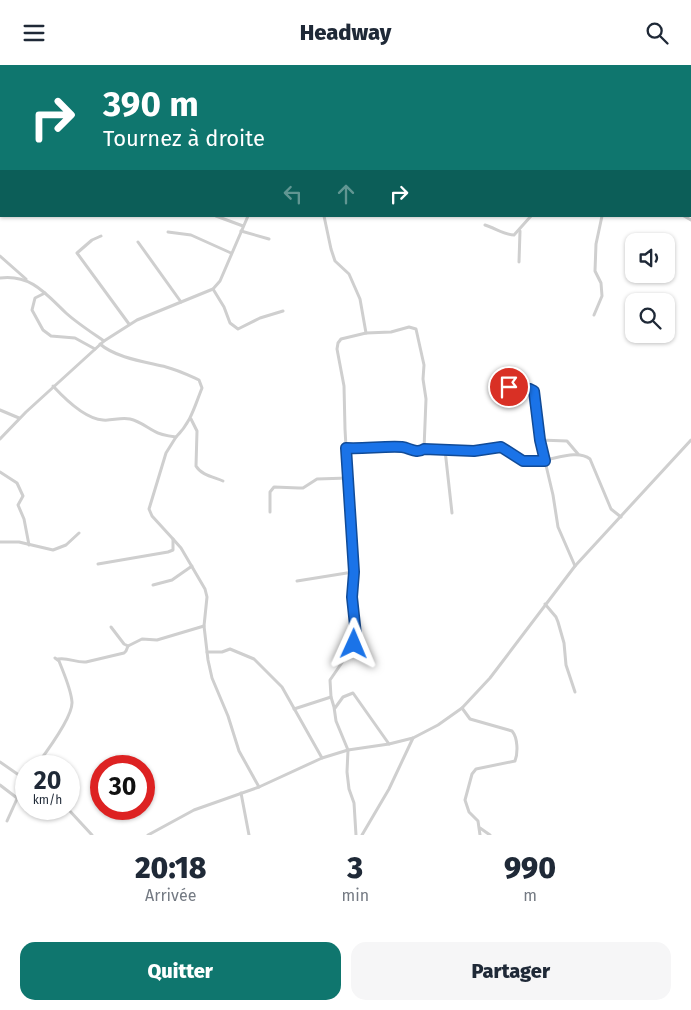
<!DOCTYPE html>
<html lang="fr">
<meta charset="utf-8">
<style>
body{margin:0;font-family:"Fira Sans",sans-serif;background:#f6f6f7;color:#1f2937;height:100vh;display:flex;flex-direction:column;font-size:19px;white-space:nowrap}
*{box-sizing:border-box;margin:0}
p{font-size:16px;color:#747a83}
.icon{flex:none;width:28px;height:28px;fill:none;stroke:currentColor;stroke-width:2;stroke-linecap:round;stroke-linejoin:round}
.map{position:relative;height:770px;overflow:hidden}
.sheet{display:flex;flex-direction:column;background:#fff;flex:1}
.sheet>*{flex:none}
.top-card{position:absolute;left:0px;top:0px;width:691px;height:152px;box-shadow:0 1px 4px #0004;background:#0f766e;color:#fff;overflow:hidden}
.fabs{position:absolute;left:625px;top:168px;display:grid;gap:10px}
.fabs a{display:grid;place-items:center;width:50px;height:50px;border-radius:10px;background:#fff;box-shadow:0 1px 4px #0004;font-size:25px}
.speed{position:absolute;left:15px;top:690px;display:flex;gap:10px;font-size:25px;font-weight:700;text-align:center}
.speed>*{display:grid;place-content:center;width:65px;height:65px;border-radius:50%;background:#fff;box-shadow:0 1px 4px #0004;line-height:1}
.speed small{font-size:12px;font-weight:400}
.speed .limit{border:8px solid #d22;background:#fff;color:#111}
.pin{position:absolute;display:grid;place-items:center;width:42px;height:42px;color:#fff;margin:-21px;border:2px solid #fff;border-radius:50%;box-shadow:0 1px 5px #0007}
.me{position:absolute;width:55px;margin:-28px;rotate:1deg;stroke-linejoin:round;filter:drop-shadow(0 0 4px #0008)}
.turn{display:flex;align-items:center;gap:18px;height:105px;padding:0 20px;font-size:22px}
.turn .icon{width:65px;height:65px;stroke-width:2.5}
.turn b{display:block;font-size:35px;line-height:42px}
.lanes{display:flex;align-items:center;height:48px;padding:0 20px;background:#0003;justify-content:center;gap:25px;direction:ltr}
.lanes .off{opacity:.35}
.eta{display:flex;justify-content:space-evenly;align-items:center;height:85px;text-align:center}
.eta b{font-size:30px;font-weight:800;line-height:35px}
.primary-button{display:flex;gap:10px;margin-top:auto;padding:10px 20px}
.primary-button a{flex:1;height:58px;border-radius:15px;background:#0f766e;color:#fff;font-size:20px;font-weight:800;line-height:58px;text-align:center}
.primary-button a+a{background:#f6f6f7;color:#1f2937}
header{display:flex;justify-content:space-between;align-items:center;height:65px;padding:0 20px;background:#fff;font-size:22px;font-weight:800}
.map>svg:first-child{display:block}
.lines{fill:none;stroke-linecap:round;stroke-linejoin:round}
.minor{stroke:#cfcfcf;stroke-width:3}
.route-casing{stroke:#114b97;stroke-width:12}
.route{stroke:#1a73e8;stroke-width:9}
</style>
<header><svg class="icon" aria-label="menu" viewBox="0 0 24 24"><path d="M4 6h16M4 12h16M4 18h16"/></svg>Headway<svg class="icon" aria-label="search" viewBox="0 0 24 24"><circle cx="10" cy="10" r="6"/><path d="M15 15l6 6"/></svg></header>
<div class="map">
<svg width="691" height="770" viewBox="0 0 691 770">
<rect width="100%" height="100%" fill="#fff"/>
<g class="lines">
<!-- minor -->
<g class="minor">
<polyline points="216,0 217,1"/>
<polyline points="449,0 451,1"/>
<polyline points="497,0 497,1"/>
<polyline points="22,1 23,0"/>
<polyline points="197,1 197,0"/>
<polyline points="316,1 317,0"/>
<polyline points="0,36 1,34"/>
<polyline points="0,74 1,74"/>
<polyline points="216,151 243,161"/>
<polyline points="324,151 331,184 335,196 349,209 360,234 366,268"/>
<polyline points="684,151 691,155"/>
<path d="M485 160C495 163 505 170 514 170L531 151"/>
<polyline points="241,166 269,174"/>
<polyline points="168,167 191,170 231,188"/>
<polyline points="101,171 92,175 77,188 129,259"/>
<polyline points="138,177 181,237"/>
<polyline points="0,191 26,214"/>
<polyline points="519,197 520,166"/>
<path d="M0 213C31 209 46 229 66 248 77 258 91 267 104 276"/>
<polyline points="213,224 224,242 230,258 238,264 260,253 283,246"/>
<polyline points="45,228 35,233 32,245 43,265 51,271 75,273 95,284"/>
<polyline points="594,250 602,231 601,218 595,206 596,179 602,151"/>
<path d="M53 321C65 334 85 354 103 355 112 356 120 352 130 354 139 356 145 361 154 366 160 370 168 371 176 372 191 357 194 343 202 323L199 315C188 310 178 305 166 302 146 297 116 293 100 279"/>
<polyline points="509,322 530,324 534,326 540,375 553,430 558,462 575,501"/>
<polyline points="0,345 19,353"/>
<path d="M191 354 197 366 196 401C201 410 214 412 223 416"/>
<polyline points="0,374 26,347 104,276 137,255 213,224 220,216 248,151"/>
<polyline points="540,375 567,376 578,389"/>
<path d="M346 383C364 384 383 381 402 382 410 383 416 389 424 384L474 386 501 382C508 385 517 394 525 396 544 400 575 382 590 394L611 444 621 452"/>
<polyline points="445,385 452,448"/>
<polyline points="0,407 17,418 23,431 18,440 24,454 29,480"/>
<polyline points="270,447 270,427 274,422 299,423 303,423 317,414 348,413"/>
<polyline points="173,474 181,483 205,524 207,532 204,561 208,595 212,613 228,651 239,686 259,722"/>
<polyline points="0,477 19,477 53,485 66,480 79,468"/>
<polyline points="98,499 168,487 173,485 173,474 152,451 149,444 166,388 176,372"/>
<polyline points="297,516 353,507"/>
<polyline points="153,520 172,515 192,501"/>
<polyline points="545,539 556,552 558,557 564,578 566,600 575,627"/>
<polyline points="111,562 124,579 128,581 142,574 157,575 204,561"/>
<polyline points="207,587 222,587 230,584 254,594 282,622 322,693"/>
<path d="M58 594C68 592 76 598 86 597L124 588 126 586 128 581"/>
<polyline points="335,643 343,632 353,628 389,679"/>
<path d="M462 643 470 654 512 666C518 673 518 688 515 696L476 704 472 709 465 735 469 747 478 756 480 770"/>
<polyline points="294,644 331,632"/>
<polyline points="0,697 26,715"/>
<path d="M36 701C45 689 73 652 72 637 71 624 64 609 59 596L55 593"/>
<polyline points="0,720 17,733"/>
<polyline points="241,728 249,770"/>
<polyline points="68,744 92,770"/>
<polyline points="7,756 26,714"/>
<polyline points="480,763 490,770"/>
<polyline points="148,770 194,745 259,722 322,693 348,685 389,679 413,673 438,660 462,643 490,613 575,501 691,375"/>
<polyline points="356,770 354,738 349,724 347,707 348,685 336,656 334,642 331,632 330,615 350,586 355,570 352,532 353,507 345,364 344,321 337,284 338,278 341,274 366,268 391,267 409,262 416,264 424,300 423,314 426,334 424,384"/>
<polyline points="362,770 389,724 413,673"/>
</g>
</g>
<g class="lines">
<!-- route casing -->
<g class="route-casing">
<path id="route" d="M354 579 356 570 352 532 354 507 346 383C364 384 383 381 402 382 410 383 416 389 424 384L474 386 501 382 523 396H545L540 375 534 326 530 324 509 322"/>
</g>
<!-- route -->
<use href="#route" class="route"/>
</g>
</svg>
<div class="fabs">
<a><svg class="icon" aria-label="sound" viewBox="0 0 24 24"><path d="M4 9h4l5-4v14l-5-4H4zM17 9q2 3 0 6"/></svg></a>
<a><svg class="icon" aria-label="search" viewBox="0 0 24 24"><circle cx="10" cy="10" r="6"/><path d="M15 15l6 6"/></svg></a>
</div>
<div class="speed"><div>20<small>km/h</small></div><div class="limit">30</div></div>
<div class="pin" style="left:509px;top:322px;background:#d93025"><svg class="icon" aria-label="arrive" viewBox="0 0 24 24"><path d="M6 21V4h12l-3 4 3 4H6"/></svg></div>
<svg class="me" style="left:354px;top:579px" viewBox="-20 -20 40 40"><path d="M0-17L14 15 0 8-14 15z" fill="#1a73e8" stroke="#fff" stroke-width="4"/></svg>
<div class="top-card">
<div class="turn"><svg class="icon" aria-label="right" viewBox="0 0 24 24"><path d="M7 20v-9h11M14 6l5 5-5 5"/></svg><div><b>390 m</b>Tournez à droite</div></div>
<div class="lanes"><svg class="icon off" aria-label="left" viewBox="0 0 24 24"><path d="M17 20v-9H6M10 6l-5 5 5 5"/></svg><svg class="icon off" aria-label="ahead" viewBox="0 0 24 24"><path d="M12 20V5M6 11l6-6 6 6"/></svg><svg class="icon" aria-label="right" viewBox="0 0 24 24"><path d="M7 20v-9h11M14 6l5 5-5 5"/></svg></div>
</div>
</div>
<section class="sheet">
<div class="eta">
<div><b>20:18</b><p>Arrivée</p></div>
<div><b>3</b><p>min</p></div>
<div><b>990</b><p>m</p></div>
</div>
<div class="primary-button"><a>Quitter</a><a>Partager</a></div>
</section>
